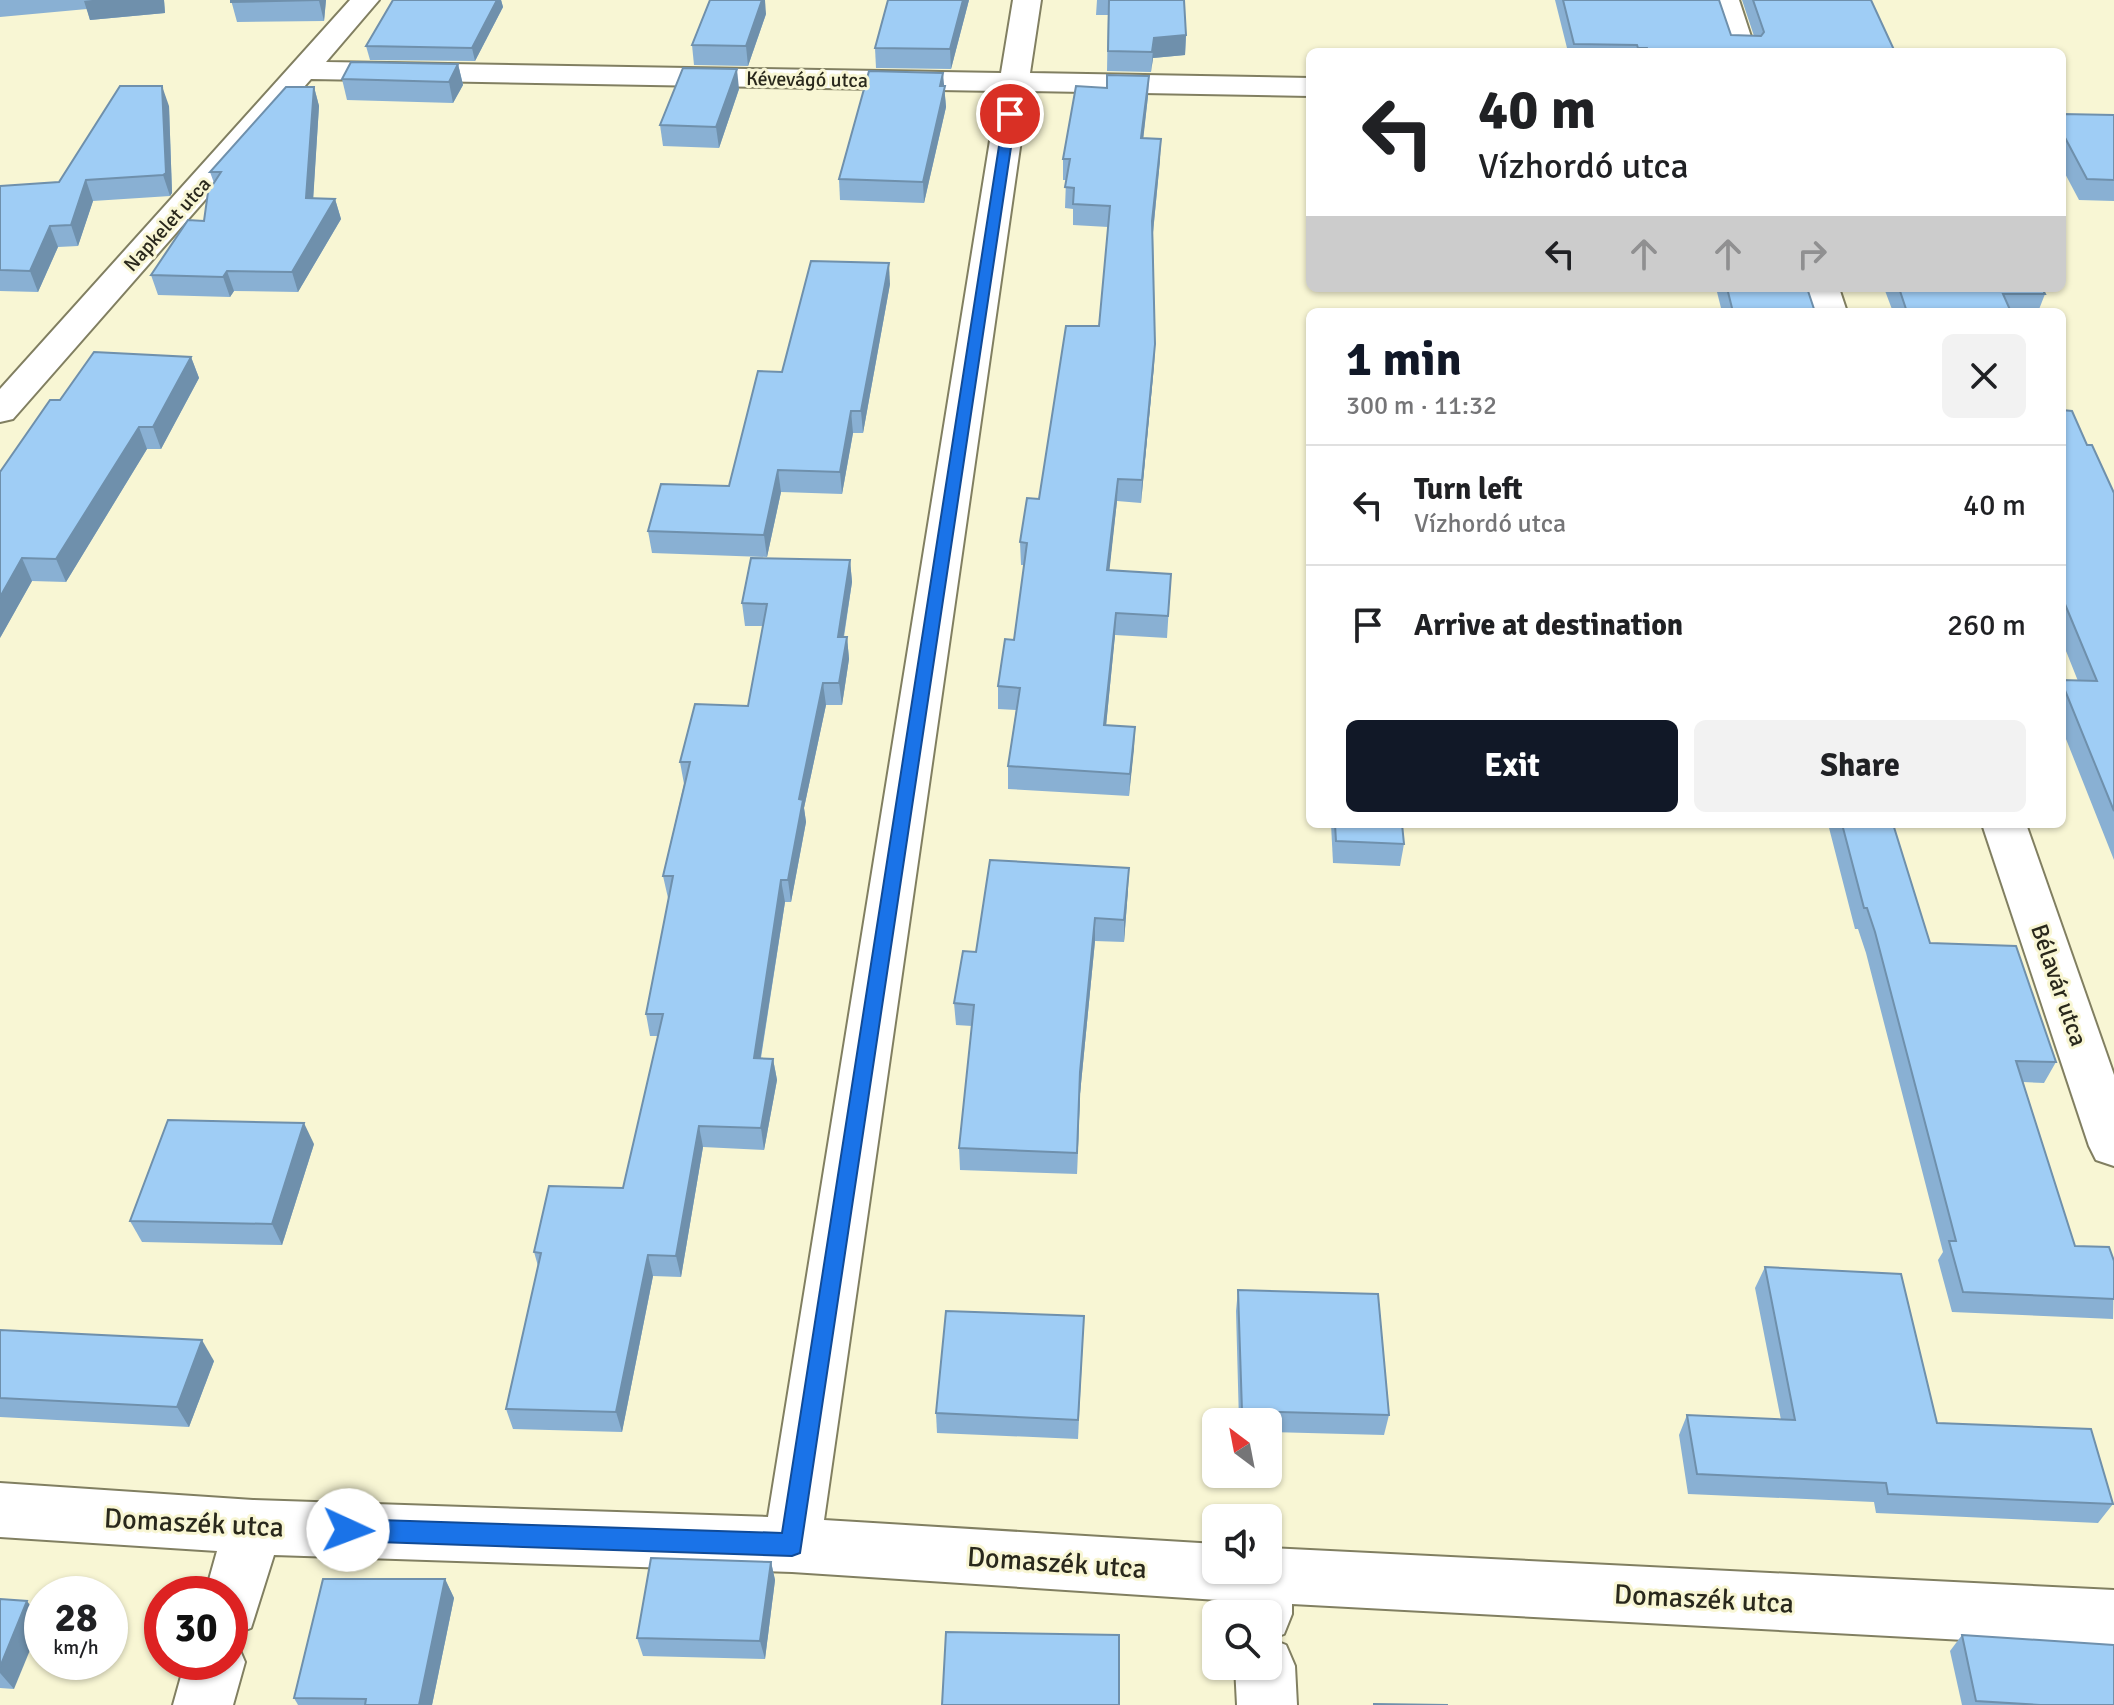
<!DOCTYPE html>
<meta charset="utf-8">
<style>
body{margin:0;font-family:Signika,sans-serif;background:#f2f2f2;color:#202124;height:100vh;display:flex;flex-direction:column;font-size:30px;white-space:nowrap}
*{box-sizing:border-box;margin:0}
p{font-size:26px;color:#757577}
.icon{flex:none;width:44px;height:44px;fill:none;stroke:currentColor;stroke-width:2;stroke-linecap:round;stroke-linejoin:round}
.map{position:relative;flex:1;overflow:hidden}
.drawer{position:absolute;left:1306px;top:308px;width:760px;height:520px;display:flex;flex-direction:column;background:#fff;border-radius:12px;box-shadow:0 2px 6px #0004}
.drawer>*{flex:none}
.hud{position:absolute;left:1306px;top:48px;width:760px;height:244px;border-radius:12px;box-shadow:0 2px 6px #0004;background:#fff;color:#202124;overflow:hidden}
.needle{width:52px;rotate:328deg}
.fabs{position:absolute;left:1202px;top:1408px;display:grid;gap:16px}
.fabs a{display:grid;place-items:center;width:80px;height:80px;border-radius:12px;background:#fff;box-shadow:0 2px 6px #0004;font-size:40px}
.speed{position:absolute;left:24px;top:1576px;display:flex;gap:16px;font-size:40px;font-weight:700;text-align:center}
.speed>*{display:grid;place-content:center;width:104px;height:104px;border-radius:50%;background:#fff;box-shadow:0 2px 6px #0004;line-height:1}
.speed small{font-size:20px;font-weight:400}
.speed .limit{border:12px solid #d22;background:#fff;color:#111}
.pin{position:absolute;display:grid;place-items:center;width:68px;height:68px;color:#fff;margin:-34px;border:4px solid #fff;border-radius:50%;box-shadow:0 2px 8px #0007}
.me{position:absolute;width:88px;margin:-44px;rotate:92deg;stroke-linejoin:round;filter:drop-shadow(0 0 6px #0008)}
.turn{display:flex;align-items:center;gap:28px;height:168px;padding:0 40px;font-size:36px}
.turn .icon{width:104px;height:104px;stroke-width:2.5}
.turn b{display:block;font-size:56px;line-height:68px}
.lanes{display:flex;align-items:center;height:76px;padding:0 40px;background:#0003;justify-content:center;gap:40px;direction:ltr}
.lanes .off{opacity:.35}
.round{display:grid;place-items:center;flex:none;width:84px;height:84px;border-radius:12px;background:#f2f2f2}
.headline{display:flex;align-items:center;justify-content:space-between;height:136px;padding:0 40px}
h1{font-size:48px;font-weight:700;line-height:60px;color:#111827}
.primary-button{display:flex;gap:16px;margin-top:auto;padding:16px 40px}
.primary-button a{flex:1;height:92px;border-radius:12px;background:#111827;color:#fff;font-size:32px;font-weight:700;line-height:92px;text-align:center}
.primary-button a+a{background:#f2f2f2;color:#202124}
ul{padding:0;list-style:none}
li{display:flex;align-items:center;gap:24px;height:120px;padding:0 40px;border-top:2px solid #e0e0e0}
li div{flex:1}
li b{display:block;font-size:30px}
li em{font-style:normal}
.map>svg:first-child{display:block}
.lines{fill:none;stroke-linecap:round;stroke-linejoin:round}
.street-casing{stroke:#817f61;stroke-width:4}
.street{fill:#fff;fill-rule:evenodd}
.wall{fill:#89b0d3}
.shaded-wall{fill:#6f90ac}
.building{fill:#9fcdf5;stroke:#6f90ac;stroke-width:2}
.route{fill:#1a73e8;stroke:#114b97;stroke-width:2}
.labels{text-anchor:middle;stroke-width:6;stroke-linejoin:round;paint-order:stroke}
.far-street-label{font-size:20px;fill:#29281c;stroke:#f8f6d4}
.street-label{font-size:24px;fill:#29281c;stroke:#f8f6d4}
.near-street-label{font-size:28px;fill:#29281c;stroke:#f8f6d4}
</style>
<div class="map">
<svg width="2114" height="1705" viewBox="0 0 2114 1705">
<rect width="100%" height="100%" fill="#f8f6d4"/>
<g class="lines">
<!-- street casing -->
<g class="street-casing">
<g id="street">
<polygon points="350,0 379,0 326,62 1001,73 1013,0 1041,0 1030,73 1310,78 1310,96 1028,91 824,1520 1216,1544 1216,1570 1268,1570 1268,1548 2114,1590 2114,1648 1292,1604 1292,1614 1284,1634 1271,1639 1286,1645 1295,1666 1297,1705 1237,1705 1235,1666 1268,1666 1268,1614 1234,1614 1233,1601 792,1572 274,1555 251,1628 230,1636 230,1594 205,1594 217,1551 0,1537 0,1483 253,1500 768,1517 998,91 311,79 13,419 0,422 0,389"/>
<polygon points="1711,0 1739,0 1756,52 1728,52"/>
<polygon points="1805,288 1839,288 1847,312 1813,312"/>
<polygon points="1982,824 2026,824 2114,1075 2114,1166 2096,1160 2089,1146"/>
<polygon points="230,1639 236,1641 245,1662 233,1705 173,1705 185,1662 230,1662"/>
</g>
</g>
<!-- street -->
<use href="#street" class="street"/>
</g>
<!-- wall -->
<g class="wall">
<polygon points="0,0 164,0 165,13 90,20 87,9 0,17"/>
<polygon points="231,0 326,0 324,21 237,22"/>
<polygon points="393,0 501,0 503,7 475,61 370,60 366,46"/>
<polygon points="969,0 951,69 876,68 875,48"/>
<polygon points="1097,0 1184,0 1186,35 1185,55 1153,58 1151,72 1107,71 1108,15 1096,15"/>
<polygon points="1555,0 1719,0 1731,35 1754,36 1742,0 1871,0 1895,52 1568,52"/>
<polygon points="766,14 748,66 694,65 692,45"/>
<polygon points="458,64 463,85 453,103 347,100 342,79"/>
<polygon points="944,86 946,107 924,203 840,200 839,179"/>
<polygon points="314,87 319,106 313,198 335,199 341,219 298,292 234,291 230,297 158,295 151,275 204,221 214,183 210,172"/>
<polygon points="739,89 719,148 663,146 660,125"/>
<polygon points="1148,96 1143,138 1160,160 1153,233 1155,344 1154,366 1141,503 1117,501 1109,570 1171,574 1167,638 1115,635 1106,725 1135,727 1129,796 1008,789 1008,766 1016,710 998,709 998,686 1014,640 1024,565 1021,565 1020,542 1039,499 1099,326 1108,227 1073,225 1073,209 1065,208 1066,180 1063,180 1063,159"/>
<polygon points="169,106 172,193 170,196 93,201 78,246 58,247 38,292 0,291 0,303 0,186 59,182"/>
<polygon points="2062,114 2114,115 2114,201 2079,200 2062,168"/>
<polygon points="890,284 863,433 853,433 842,494 781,492 767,557 652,553 648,531 729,486 782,372"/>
<polygon points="1716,288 1807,288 1815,312 1722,312"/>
<polygon points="1884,288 2042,288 2045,294 2038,312 1893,312"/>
<polygon points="191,357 199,378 161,449 147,449 66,582 32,581 0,638 60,400"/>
<polygon points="2062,410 2087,445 2114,493 2114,860 2062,729 2062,680 2078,681 2062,641"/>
<polygon points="850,560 852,582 844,637 847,637 849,659 842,705 826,705 804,808 806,822 791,902 785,902 761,1058 773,1059 777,1080 764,1150 703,1147 681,1277 653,1276 622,1432 513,1429 506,1409 538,1266 534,1252 623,1188 658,1036 650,1036 646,1014 669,898 668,898 663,876 684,784 680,762 748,706 763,626 745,626 742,603"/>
<polygon points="1331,824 1402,824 1404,844 1400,866 1333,863"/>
<polygon points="1828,824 1893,824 1930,943 2056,1062 2044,1083 2023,1082 2075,1246 2114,1261 2113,1319 1952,1312 1938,1260 1943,1252 1866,953 1858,929 1855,929"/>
<polygon points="1128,890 1124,942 1095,941 1080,1094 1077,1174 960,1170 959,1148 972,1026 956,1025 954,1003 976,952"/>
<polygon points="314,1144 282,1245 142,1242 130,1221"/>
<polygon points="1765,1267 1937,1423 2113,1504 2098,1523 1876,1513 1874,1502 1688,1494 1679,1435 1687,1415 1781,1420 1755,1288"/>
<polygon points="1238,1290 1389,1415 1384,1435 1268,1432 1268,1422 1239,1422 1236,1311"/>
<polygon points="0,1330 214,1361 189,1427 0,1417"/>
<polygon points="1083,1337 1078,1439 937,1433 936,1413"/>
<polygon points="771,1562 775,1580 765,1659 643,1656 637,1638"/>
<polygon points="445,1579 454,1598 432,1705 298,1705 294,1698"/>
<polygon points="0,1599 14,1689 0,1688"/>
<polygon points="1962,1635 2114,1705 1962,1705 1950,1651"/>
</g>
<!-- shaded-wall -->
<g class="shaded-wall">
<polygon points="92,0 164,0 165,13 90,20 84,1"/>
<polygon points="319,0 326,0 324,21 319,1"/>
<polygon points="494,0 501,0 503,7 475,61 472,48"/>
<polygon points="762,0 765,0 766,14 748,66 746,46"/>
<polygon points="963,0 969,0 951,69 950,49"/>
<polygon points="1186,35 1185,55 1153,58 1151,72 1154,38"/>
<polygon points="458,64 463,85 453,103 449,82"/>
<polygon points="737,69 739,89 719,148 716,127"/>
<polygon points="943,73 946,107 924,203 923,182 940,86"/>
<polygon points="1149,76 1148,96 1141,159 1141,138"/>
<polygon points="162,86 169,106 172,193 170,196 163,175"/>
<polygon points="314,87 319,106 312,218 306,198"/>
<polygon points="1161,139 1160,160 1152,242 1152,221"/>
<polygon points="86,180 93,201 78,246 71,225"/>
<polygon points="335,199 341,219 298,292 292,272"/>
<polygon points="50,226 58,247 38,292 30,271"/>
<polygon points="889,263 890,284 863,433 861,411"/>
<polygon points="227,271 234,291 230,297 223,277"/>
<polygon points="1155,344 1154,366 1141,503 1142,480"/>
<polygon points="191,357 199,378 161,449 153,427"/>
<polygon points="851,411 853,433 842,494 840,472"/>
<polygon points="139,427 147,449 66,582 56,559"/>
<polygon points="778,470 781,492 767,557 764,535"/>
<polygon points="1118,479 1117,501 1107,593 1107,570"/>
<polygon points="22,558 32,581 0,638 0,597"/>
<polygon points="850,560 852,582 840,659 838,637"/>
<polygon points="1116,613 1115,635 1104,747 1104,725"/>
<polygon points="847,637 849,659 842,705 839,683"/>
<polygon points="823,683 826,705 804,808 806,822 791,902 788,880 799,799"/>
<polygon points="1135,727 1134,749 1129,796 1130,774"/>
<polygon points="1129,868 1128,890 1124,942 1124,920"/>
<polygon points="781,880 785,902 757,1080 754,1058"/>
<polygon points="1095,918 1095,941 1080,1094 1077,1174 1080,1072"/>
<polygon points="773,1059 777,1080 764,1150 761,1128"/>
<polygon points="304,1123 314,1144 282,1245 272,1224"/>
<polygon points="699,1126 703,1147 681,1277 676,1256"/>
<polygon points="648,1255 653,1276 622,1432 616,1412"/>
<polygon points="202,1340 214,1361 189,1427 177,1407"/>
<polygon points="771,1562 775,1580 765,1659 760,1641"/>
<polygon points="445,1579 454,1598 432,1705 419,1705"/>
<polygon points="27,1601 42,1621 14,1689 0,1673 0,1667"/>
</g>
<!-- building -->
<g class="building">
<polygon points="231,0 319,0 231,2"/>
<polygon points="393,0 497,0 472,48 366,46"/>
<polygon points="710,0 762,0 746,46 692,45"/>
<polygon points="888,0 963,0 950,49 875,48"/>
<polygon points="1109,0 1184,0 1186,35 1154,38 1152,52 1108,51"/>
<polygon points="1563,0 1719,0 1731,35 1761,36 1764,32 1753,0 1871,0 1895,52 1648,52 1647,48 1638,48 1637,45 1574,44"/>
<polygon points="351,62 458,64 449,82 342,79"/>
<polygon points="683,68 737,69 716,127 660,125"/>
<polygon points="869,71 943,73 940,86 945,86 923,182 839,179"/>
<polygon points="1107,75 1149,76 1141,138 1161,139 1152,221 1155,344 1142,480 1118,479 1107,570 1171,574 1168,616 1116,613 1104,725 1135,727 1130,774 1008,766 1020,688 998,686 1005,639 1014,640 1027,543 1020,542 1027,498 1039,499 1066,326 1099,326 1110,206 1073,204 1074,188 1065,187 1070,159 1063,159 1076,86 1107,88"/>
<polygon points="120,86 162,86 166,173 163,175 86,180 71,225 50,226 30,271 0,270 0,186 59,182"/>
<polygon points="286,87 314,87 306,198 335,199 292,272 227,271 223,277 151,275 188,220 204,221 208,192 221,172 210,172"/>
<polygon points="2062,114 2114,115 2114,180 2087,179 2062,132"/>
<polygon points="811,261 889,263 861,411 851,411 840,472 778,470 764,535 648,531 661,484 729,486 758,371 782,372"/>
<polygon points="1727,288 1807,288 1815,312 1733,312"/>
<polygon points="1899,288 2042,288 2045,294 2003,294 2011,312 1907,312"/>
<polygon points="94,352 191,357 153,427 139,427 56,559 22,558 0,597 0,472 50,400 60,400"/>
<polygon points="2062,410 2072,411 2087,445 2092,445 2114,493 2114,811 2062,683 2062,680 2097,681 2062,597"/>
<polygon points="751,558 850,560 838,637 847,637 839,683 823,683 799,799 803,800 788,880 781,880 754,1058 773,1059 761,1128 699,1126 676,1256 648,1255 616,1412 506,1409 541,1253 534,1252 549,1186 623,1188 663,1014 646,1014 673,876 663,876 690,762 680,762 695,704 748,706 767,604 742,603"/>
<polygon points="1335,824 1402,824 1404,844 1336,841"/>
<polygon points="1842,824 1893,824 1930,943 2016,946 2056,1062 2016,1061 2075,1246 2109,1247 2114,1261 2114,1299 1963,1292 1949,1241 1956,1241 1875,932 1867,908 1864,908"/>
<polygon points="990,860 1129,868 1124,920 1095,918 1080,1072 1077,1153 959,1148 974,1005 954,1003 963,951 976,952"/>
<polygon points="168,1120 304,1123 272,1224 130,1221"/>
<polygon points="1765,1267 1901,1274 1937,1423 2091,1429 2113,1504 1888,1494 1886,1483 1697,1474 1687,1415 1795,1420"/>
<polygon points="1238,1290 1378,1294 1389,1415 1242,1411"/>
<polygon points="946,1311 1084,1316 1078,1420 936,1413"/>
<polygon points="0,1330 202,1340 177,1407 0,1398"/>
<polygon points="651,1558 771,1562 760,1641 637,1638"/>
<polygon points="323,1579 445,1579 419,1705 365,1705 366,1699 294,1698"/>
<polygon points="0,1599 27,1601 0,1667"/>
<polygon points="946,1632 1119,1635 1119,1705 942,1705"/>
<polygon points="1962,1635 2114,1645 2114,1705 2040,1705 1976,1701"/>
<polygon points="1374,1704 1448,1705 1374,1705"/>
</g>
<!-- route -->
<polygon class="route" points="1010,110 1016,114 800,1553 792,1556 348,1541 339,1538 336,1530 339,1522 348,1519 782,1533 1004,114"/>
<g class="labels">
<!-- far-street labels -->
<g class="far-street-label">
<text transform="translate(807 79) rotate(1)" y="7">Kévevágó utca</text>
<text transform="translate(167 224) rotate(-48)" y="7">Napkelet utca</text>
</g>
<!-- street labels -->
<g class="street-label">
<text transform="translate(2059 985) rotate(71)" y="8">Bélavár utca</text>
</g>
<!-- near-street labels -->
<g class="near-street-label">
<text transform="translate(194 1522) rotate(3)" y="10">Domaszék utca</text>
<text transform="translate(1057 1562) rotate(4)" y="10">Domaszék utca</text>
<text transform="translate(1704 1598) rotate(3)" y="10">Domaszék utca</text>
</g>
</g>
</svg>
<div class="fabs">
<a><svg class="needle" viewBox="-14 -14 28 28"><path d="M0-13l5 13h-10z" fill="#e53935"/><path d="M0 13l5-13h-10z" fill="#757577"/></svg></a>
<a><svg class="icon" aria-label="sound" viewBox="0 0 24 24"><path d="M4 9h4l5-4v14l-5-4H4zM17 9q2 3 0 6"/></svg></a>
<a><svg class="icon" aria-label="search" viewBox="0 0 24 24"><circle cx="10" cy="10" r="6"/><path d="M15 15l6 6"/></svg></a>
</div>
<div class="speed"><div>28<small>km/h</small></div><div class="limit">30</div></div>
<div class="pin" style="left:1010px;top:114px;background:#d93025"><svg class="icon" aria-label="arrive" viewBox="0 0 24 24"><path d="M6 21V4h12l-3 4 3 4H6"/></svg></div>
<svg class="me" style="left:348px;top:1530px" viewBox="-20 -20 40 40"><circle r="19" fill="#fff"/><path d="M0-13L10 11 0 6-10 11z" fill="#1a73e8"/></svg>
<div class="hud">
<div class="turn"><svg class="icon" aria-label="left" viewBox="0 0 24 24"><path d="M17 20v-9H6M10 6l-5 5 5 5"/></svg><div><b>40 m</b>Vízhordó utca</div></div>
<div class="lanes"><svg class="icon" aria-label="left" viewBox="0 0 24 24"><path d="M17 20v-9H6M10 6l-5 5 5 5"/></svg><svg class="icon off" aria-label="ahead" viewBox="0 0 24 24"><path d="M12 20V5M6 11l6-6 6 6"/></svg><svg class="icon off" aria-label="ahead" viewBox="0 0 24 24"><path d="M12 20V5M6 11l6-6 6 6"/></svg><svg class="icon off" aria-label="right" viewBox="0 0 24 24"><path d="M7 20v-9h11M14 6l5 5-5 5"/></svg></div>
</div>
<section class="drawer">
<div class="headline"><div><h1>1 min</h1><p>300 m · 11:32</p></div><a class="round"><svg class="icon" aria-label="close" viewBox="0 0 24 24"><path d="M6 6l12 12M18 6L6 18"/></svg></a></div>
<ul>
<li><svg class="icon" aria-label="left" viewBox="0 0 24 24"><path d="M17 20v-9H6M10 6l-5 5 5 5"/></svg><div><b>Turn left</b><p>Vízhordó utca</p></div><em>40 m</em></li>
<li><svg class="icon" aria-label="arrive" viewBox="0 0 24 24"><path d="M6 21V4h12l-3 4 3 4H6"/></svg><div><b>Arrive at destination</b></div><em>260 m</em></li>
</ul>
<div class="primary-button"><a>Exit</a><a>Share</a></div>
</section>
</div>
